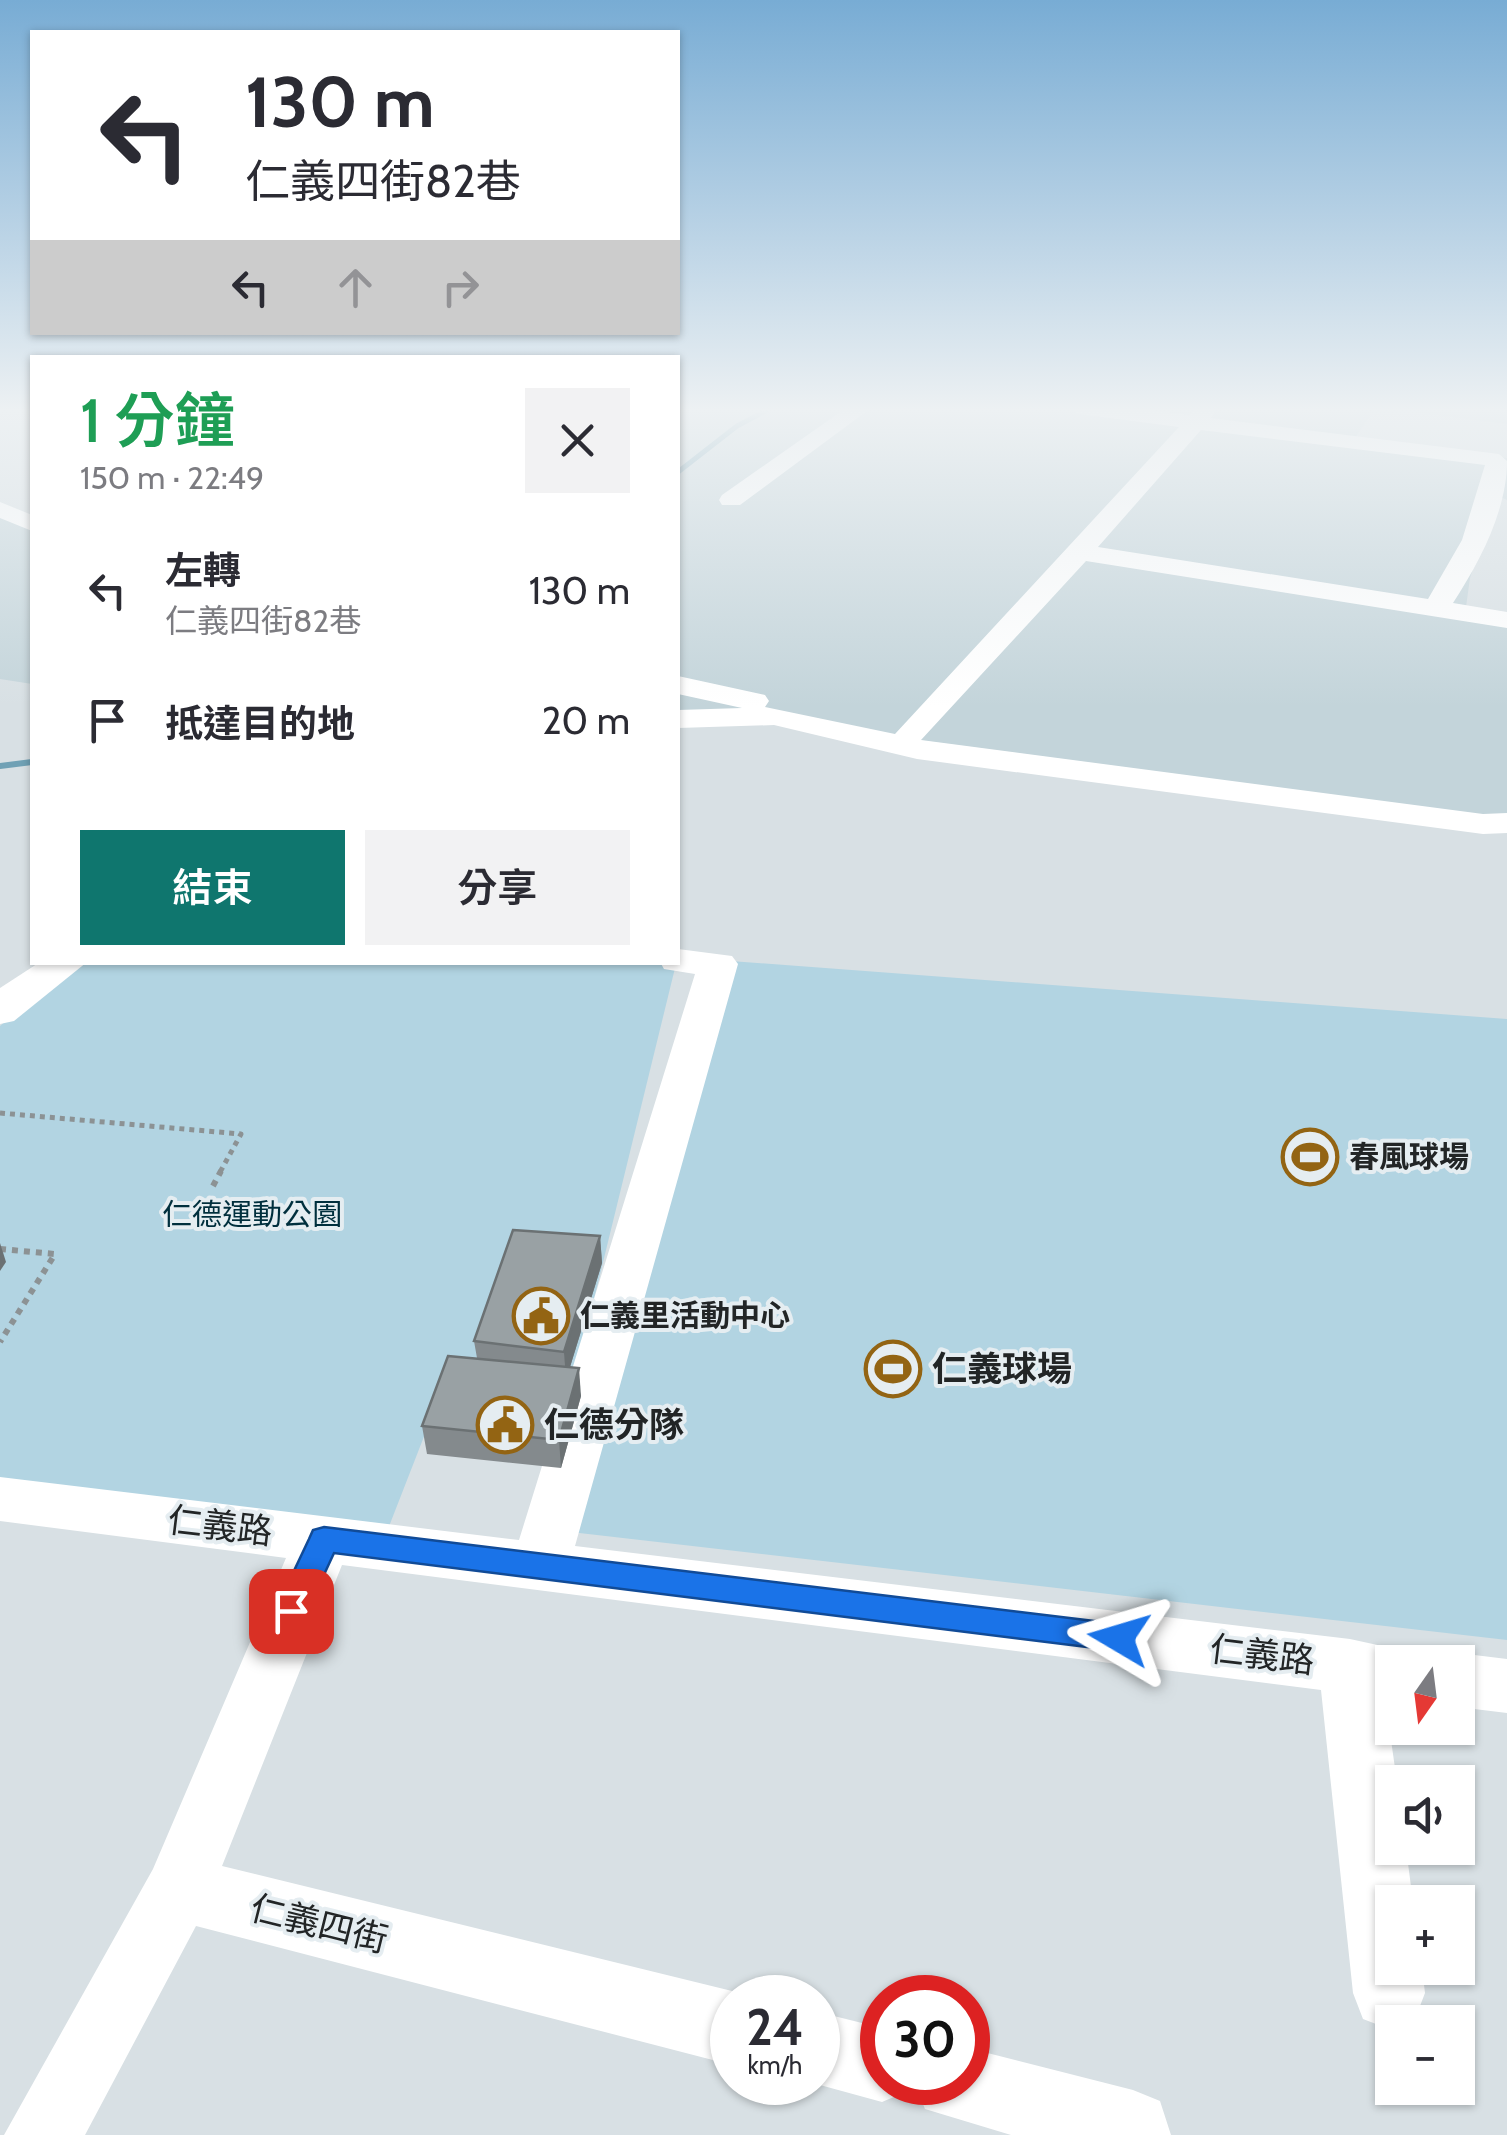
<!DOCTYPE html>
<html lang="zh-TW">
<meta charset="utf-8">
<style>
body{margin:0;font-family:Cabin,"Noto Sans TC",sans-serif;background:#f2f2f3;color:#2b2b33;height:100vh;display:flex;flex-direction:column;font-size:38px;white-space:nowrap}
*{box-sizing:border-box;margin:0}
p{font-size:32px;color:#7c7c81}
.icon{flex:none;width:55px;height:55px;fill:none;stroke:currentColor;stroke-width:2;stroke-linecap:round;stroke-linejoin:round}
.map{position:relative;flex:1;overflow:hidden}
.side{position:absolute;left:30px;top:355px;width:650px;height:610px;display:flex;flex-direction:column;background:#fff;border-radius:0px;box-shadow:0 2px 8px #0004}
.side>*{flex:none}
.hud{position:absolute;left:30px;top:30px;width:650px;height:305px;border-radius:0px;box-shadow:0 2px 8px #0004;background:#fff;color:#2b2b33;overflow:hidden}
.needle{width:65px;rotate:194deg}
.fabs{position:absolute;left:1375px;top:1645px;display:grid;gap:20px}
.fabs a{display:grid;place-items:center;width:100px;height:100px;border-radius:0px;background:#fff;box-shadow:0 2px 8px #0004;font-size:50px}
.speed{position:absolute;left:710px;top:1975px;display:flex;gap:20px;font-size:50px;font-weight:700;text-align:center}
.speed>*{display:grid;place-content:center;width:130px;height:130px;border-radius:50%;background:#fff;box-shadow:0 2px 8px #0004;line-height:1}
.speed small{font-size:25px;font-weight:400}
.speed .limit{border:15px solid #d22;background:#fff;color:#111}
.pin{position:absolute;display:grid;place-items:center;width:85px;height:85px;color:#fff;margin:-42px;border-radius:20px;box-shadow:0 5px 15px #0006}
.me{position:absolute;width:110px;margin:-55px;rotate:277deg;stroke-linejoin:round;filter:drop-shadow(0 0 8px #0008)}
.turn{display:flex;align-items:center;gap:35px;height:210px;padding:0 50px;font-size:45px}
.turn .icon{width:130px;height:130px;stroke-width:2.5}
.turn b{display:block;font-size:70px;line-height:85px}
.lanes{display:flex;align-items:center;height:95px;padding:0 50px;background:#0003;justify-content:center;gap:50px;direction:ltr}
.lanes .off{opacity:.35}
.round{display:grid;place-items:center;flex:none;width:105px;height:105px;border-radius:0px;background:#f2f2f3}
.headline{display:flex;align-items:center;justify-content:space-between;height:170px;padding:0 50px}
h1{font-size:60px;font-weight:600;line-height:75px;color:#1e9e55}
.button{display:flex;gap:20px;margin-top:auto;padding:20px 50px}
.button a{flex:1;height:115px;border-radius:0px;background:#0f766e;color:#fff;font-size:40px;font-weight:600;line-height:115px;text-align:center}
.button a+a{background:#f2f2f3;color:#2b2b33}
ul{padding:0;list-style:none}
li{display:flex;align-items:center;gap:30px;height:130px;padding:0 50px}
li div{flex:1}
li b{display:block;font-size:38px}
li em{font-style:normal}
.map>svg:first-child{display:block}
.built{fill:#c3d4da}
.green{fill:#b2d4e2}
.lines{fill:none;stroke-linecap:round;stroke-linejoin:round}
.stream-far1{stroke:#70a1b5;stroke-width:5}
.stream{stroke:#70a1b5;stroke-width:6}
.path-far1{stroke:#8c9294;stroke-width:5;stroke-dasharray:5 5;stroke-linecap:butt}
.path{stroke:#8c9294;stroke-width:6;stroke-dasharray:6 6;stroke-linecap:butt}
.minor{fill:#fff;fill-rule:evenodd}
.wall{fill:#848a8d}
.shaded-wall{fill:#6b7173}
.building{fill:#99a1a4;stroke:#6b7173;stroke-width:2.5}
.route{fill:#1a73e8;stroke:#114b97;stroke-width:2.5}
.labels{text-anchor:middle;stroke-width:8;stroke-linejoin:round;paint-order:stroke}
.poi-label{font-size:30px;font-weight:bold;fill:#222526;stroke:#e5edf1;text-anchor:start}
.park-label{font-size:30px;fill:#002f3d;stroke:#e5edf1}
.near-poi-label{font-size:35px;font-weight:bold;fill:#222526;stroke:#e5edf1;text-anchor:start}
.near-street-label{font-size:35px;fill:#222526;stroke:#e5edf1}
</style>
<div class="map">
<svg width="1507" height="2135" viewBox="0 0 1507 2135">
<rect width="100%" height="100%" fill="#d8e0e4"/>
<!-- built -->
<g class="built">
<polygon points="678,408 1375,408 1353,441 1507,458 1507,500 1498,496 1493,507 1470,578 1466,607 1507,627 1507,818 811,726 713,719 678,721"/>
<polygon points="1382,408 1507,408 1507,424"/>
<polygon points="0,509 32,518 32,684 0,679"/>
</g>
<!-- green -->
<g class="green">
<polygon points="704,959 1507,1019 1507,1640 562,1531"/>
<polygon points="70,962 676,964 572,1389 446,1380 388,1529 0,1486 0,1026"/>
</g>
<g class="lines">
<!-- stream-far1 -->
<polyline class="stream-far1" points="678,472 737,426 771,408"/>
<!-- stream -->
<polyline class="stream" points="0,766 32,762"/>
<!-- path-far1 -->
<polyline class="path-far1" points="0,1113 241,1134 219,1174"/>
<!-- path -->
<g class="path">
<polyline points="213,1186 221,1171"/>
<polyline points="0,1249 55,1254 0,1342"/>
</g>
<!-- minor -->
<g class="minor">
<polygon points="846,408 871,408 740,505 722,505 719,500 722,495"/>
<path d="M1069 408H1129L1190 415 1197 408H1217L1211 418 1499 454 1507 461C1507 511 1479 563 1453 603L1507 612V628L1086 561 921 740 1483 814 1507 813V833L1483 834 917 759 774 725 678 728V710L742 708 678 694V676L765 695 769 701 765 707 895 734 1179 427 1079 414ZM1201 430 1485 465 1462 540 1428 599 1098 547Z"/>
<polygon points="0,502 32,515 32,531 0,518"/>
<polygon points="678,949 732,956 738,964 575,1546 1350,1639 1414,1653 1418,1662 1392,1662 1392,1699 1385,1698 1397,1782 1392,1782 1392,1848 1406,1848 1413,1902 1392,1902 1392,1968 1422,1968 1425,1993 1415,2019 1392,2022 1389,2029 1363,2019 1353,1993 1321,1690 342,1565 222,1866 732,1991 747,1998 732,1998 732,2065 196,1926 85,2135 4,2135 153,1869 286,1558 0,1521 0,1477 519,1540 695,974 664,969 660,962 678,962"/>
<polygon points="40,962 87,962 14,1021 0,1024 0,988"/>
<polygon points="1458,1653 1507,1659 1507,1713 1458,1707 1458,1662 1435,1662"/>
<polygon points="818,2012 882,2028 882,2082 912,2082 908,2091 882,2102 809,2082 818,2082"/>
<polygon points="968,2048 1133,2090 1160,2101 1171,2135 1011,2135 925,2109 914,2082 968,2082"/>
</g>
</g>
<!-- wall -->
<polygon class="wall" points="600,1236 602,1263 570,1367 581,1396 561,1468 427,1454 422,1426 477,1358 474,1341"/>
<!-- shaded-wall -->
<g class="shaded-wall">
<polygon points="600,1236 602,1263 566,1380 564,1352"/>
<polygon points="0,1243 6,1262 0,1271"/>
<polygon points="579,1368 581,1396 561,1468 559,1440"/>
</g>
<!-- building -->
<g class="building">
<polygon points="513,1230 600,1236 564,1352 474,1341"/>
<polygon points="448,1356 579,1368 559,1440 422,1426"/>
</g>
<!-- sky -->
<linearGradient id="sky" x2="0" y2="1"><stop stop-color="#78acd4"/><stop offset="0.58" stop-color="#edf1f3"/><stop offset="1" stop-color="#edf1f3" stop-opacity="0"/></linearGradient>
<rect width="1507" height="707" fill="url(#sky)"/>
<!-- route -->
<polygon class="route" points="324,1527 1119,1624 1130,1628 1135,1638 1130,1647 1119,1651 334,1553 303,1620 291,1624 280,1620 275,1611 309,1539 313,1530"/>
<!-- icons -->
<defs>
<g id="stadium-ring" transform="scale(2.875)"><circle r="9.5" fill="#e5edf1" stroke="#936413" stroke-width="1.5"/><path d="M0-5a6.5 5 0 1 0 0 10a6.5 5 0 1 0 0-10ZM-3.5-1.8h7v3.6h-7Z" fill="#936413"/></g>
<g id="civic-ring" transform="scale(2.875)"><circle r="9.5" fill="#e5edf1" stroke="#936413" stroke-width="1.5"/><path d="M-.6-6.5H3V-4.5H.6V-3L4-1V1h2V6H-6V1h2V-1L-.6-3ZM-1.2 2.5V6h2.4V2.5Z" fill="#936413"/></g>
</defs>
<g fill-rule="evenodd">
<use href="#stadium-ring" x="1310" y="1157"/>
<use href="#civic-ring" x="541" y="1316"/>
<use href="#stadium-ring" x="893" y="1369"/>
<use href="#civic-ring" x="505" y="1425"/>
</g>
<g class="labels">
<!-- poi labels -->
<g class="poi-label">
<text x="1349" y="1167">春風球場</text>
<text x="580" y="1326">仁義里活動中心</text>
</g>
<!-- park labels -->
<g class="park-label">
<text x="252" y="1225">仁德運動公園</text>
</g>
<!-- near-poi labels -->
<g class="near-poi-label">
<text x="932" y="1381">仁義球場</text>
<text x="544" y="1437">仁德分隊</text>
</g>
<!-- near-street labels -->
<g class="near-street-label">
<text transform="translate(220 1526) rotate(7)" y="12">仁義路</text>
<text transform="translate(1262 1655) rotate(7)" y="12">仁義路</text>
<text transform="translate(319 1924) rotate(14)" y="12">仁義四街</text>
</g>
</g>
</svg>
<div class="fabs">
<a><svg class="needle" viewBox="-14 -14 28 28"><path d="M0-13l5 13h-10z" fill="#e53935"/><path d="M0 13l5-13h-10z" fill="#7c7c81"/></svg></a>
<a><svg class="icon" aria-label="sound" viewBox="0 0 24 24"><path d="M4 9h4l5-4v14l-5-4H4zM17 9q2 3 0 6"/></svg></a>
<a>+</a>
<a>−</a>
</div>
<div class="speed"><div>24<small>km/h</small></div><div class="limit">30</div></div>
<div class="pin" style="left:291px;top:1611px;background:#d93025"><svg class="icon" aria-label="arrive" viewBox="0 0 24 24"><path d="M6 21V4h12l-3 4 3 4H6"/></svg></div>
<svg class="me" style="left:1119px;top:1638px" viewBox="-20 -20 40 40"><path d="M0-17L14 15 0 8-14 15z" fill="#1a73e8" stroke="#fff" stroke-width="4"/></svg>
<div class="hud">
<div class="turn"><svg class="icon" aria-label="left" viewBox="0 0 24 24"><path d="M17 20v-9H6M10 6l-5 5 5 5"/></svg><div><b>130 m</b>仁義四街82巷</div></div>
<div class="lanes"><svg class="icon" aria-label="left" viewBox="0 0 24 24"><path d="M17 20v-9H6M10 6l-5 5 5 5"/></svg><svg class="icon off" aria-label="ahead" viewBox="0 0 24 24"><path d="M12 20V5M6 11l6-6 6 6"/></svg><svg class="icon off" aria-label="right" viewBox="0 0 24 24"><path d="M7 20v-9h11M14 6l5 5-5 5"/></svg></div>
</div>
<section class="side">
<div class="headline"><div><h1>1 分鐘</h1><p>150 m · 22:49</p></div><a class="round"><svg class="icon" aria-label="close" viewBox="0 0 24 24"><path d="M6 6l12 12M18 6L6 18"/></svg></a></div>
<ul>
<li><svg class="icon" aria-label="left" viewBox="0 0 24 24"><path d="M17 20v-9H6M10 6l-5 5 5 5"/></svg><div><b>左轉</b><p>仁義四街82巷</p></div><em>130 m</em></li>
<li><svg class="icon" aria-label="arrive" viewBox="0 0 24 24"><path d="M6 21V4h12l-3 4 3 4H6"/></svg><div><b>抵達目的地</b></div><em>20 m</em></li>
</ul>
<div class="button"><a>結束</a><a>分享</a></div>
</section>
</div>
